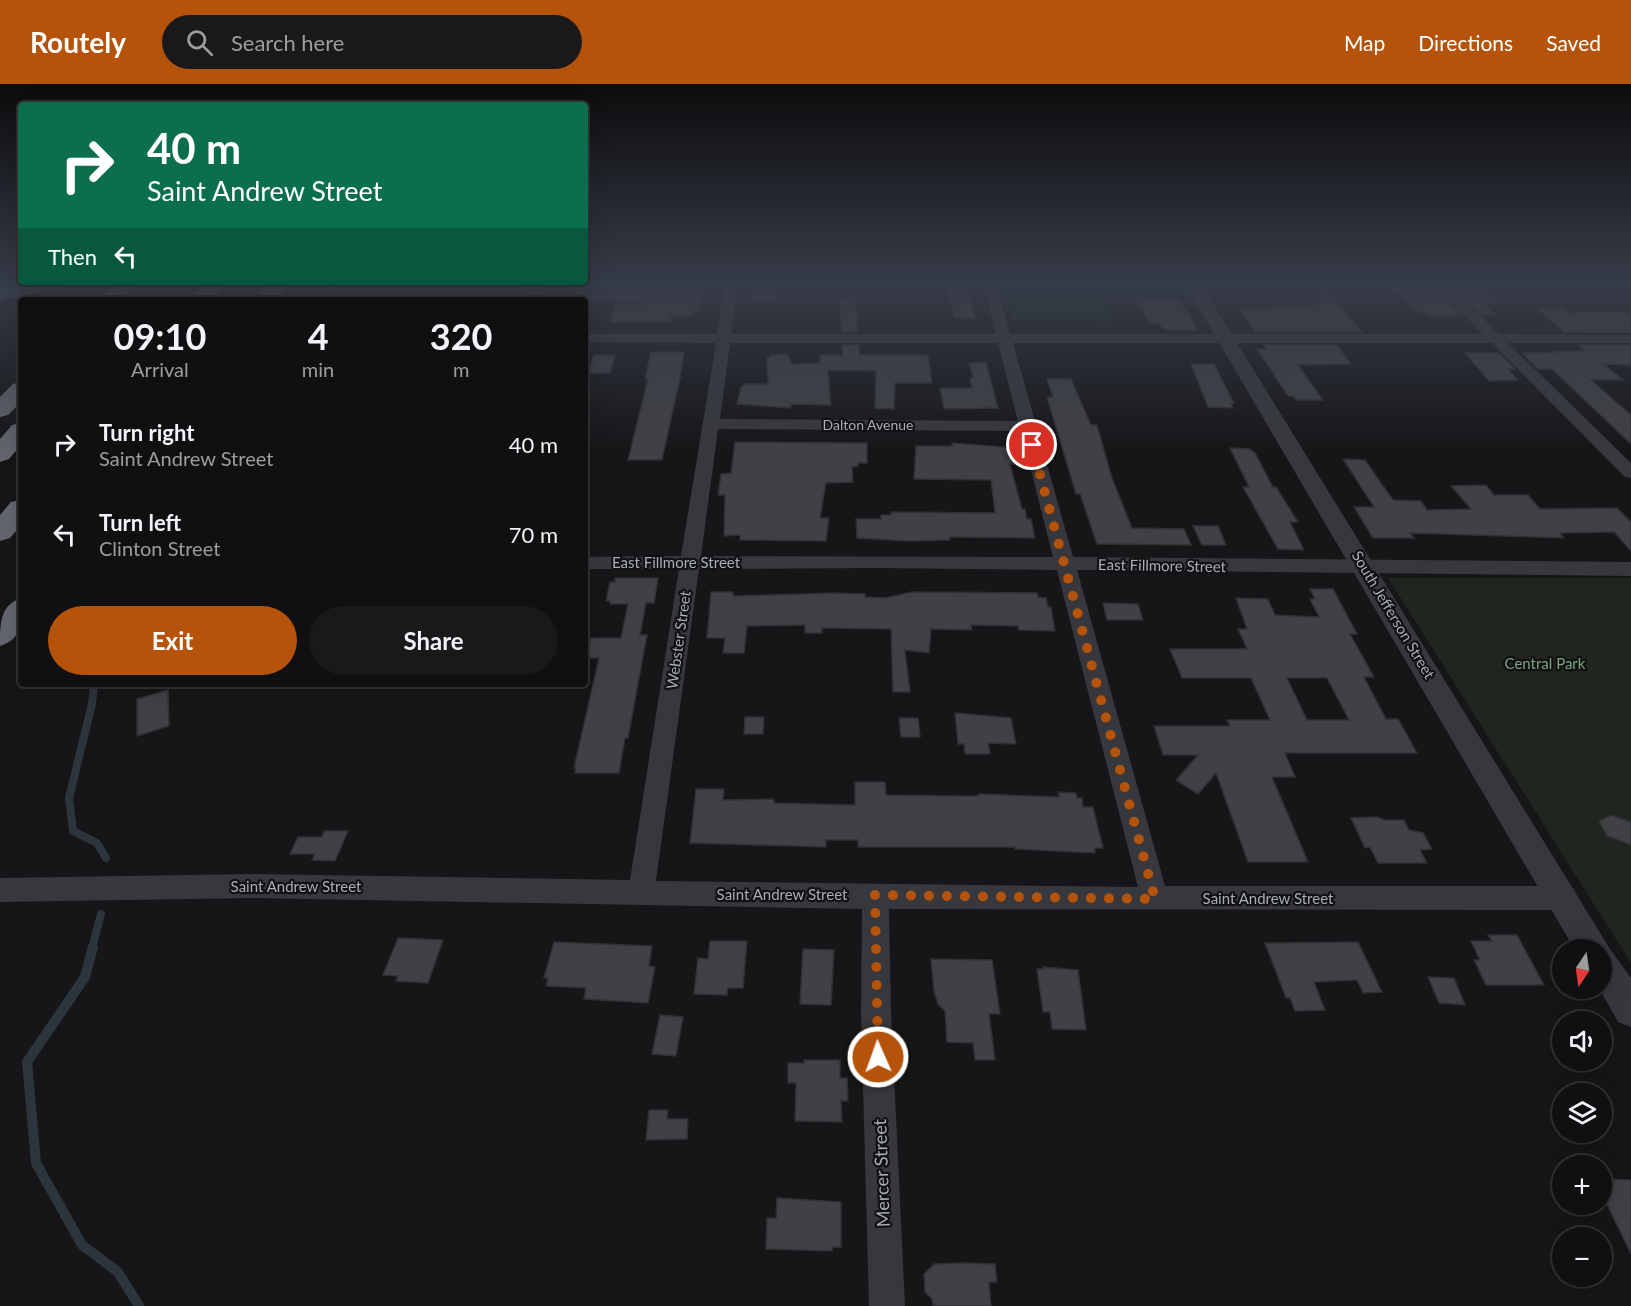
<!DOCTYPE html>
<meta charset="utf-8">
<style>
body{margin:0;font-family:Lato,sans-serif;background:#19191b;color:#f1f3f6;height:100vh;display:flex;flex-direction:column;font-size:22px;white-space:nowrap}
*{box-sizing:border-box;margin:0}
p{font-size:20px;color:#9c9d9f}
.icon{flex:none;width:33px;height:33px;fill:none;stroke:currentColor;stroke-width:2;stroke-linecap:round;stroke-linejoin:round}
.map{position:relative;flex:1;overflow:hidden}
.side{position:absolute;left:18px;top:213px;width:570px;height:390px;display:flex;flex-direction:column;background:#101012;border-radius:6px;box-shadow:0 6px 24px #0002,0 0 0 2px #303032}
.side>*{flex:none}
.banner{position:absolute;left:18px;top:18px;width:570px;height:183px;border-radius:6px;box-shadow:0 6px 24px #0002,0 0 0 2px #303032;background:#0b6e4f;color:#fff;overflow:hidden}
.needle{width:39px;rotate:193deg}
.buttons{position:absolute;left:1552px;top:855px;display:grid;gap:12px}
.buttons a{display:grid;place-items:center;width:60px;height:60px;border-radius:50%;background:#101012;box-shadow:0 6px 24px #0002,0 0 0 2px #303032;font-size:30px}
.pin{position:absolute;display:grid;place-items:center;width:51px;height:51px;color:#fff;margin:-26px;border:3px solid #fff;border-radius:50%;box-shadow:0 2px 6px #0007}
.me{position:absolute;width:66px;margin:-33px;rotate:358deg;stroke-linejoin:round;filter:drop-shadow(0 0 4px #0008)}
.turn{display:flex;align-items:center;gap:21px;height:126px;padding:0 30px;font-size:27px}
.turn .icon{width:78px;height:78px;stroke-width:2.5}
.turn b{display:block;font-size:42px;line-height:51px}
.then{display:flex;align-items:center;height:57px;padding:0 30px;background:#0003;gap:12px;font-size:22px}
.eta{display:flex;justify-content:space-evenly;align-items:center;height:102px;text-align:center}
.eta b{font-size:36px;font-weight:700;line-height:42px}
.primary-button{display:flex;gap:12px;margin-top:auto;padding:12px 30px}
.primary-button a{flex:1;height:69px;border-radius:36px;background:#b45309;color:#fff;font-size:24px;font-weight:700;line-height:69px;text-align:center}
.primary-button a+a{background:#19191b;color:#f1f3f6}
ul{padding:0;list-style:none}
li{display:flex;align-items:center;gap:18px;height:90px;padding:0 30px}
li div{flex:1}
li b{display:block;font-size:22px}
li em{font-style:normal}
header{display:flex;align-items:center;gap:36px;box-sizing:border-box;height:84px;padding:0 30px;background:#b45309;color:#fff}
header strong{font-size:28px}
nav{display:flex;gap:33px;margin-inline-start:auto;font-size:21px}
.search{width:420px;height:54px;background:#19191b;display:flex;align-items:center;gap:15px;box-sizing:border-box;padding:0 21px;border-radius:33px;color:#9c9d9f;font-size:22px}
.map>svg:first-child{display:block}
.green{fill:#1e261f}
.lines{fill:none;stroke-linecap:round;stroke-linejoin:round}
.stream-far2{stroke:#2c353c;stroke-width:4.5}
.stream-far1{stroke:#2c353c;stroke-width:8}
.stream{stroke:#2c353c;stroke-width:10}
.building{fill:#404145;stroke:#303034;stroke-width:1.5;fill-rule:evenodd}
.minor{fill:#37383d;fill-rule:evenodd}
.tertiary{fill:#37383d;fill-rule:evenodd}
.motorway{fill:#63666e;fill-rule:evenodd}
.route{stroke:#b45309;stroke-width:10;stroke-dasharray:0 18}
.labels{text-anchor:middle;stroke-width:4.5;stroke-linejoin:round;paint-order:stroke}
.far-street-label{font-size:14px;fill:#a8adb8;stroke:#111113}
.street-label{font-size:15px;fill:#a8adb8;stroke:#111113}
.park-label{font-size:15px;fill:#7fa381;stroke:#111113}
.near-street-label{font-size:18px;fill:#a8adb8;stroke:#111113}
</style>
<header>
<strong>Routely</strong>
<div class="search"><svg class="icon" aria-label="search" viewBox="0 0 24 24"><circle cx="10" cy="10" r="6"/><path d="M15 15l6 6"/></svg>Search here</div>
<nav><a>Map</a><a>Directions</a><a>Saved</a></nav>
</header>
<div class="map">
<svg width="1631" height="1222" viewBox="0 0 1631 1222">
<rect width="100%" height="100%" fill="#161618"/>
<!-- green -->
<g class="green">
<polygon points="1001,197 1181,197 1189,211 1105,211 1116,237 1012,236"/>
<polygon points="1388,494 1631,494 1631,879"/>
</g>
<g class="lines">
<!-- stream-far2 -->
<polyline class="stream-far2" points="320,216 336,198"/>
<!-- stream-far1 -->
<g class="stream-far1">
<polyline points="94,600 92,620 69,714 73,747 97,759 106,774"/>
<polyline points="92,864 101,830"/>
</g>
<!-- stream -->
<polyline class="stream" points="93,863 85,893 27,978 36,1079 82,1161 118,1188 139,1222"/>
</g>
<!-- building -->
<g class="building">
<polygon points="624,197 691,197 690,201 704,201 699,227 694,227 693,232 671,232 670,238 610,238 616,220 664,219 673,214 664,207 620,207"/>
<polygon points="755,197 777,197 774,218 753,218"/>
<polygon points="517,198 538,198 552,216 530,216"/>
<polygon points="1319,198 1362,248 1255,248 1239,224 1313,223 1309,219 1319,219"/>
<polygon points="1388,199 1429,200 1461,231 1428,232 1424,228 1417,228"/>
<polygon points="1450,200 1480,201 1499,219 1483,219 1496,231 1482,231"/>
<polygon points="947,206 969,206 975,235 954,233"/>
<polygon points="855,213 858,248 842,248 839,214"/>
<polygon points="1134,214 1179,214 1198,246 1168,246 1162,244 1159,239 1150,239"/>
<polygon points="1537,224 1563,224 1568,229 1623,227 1631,232 1631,249 1564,248"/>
<polygon points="842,261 859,261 859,271 928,271 932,299 895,299 894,325 875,324 876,287 828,286 831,321 791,320 791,324 737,320 741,303 745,300 768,300 767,274 771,273 771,271 787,270 792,280 820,279 820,271 843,271"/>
<polygon points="1264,261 1337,261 1351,280 1298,281 1323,316 1296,316 1293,312 1288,312 1257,265 1266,265"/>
<polygon points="1579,261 1631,261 1631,281 1604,280 1623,296 1591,296 1631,331 1631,360 1552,285 1538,285 1522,269 1585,267"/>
<polygon points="651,268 684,268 680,294 662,376 628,376 648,295 645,295"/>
<polygon points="1465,269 1499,269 1515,285 1508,285 1518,296 1489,297"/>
<polygon points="594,271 615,271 610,289 588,289"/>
<polygon points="986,278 998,324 944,325 940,304 972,304 970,294 973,294 969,279"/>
<polygon points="1191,280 1214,280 1234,319 1231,319 1233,324 1208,323"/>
<polygon points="1047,295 1071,295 1091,341 1097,341 1112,394 1132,444 1184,445 1191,461 1097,460 1080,410 1076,410 1047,313 1053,313"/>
<polygon points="735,358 867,359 867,379 858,379 858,382 852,383 853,398 826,399 820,434 829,434 826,457 740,456 740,451 724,452 725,411 718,411 721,390 731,389"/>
<polygon points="952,359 1016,364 1020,380 1010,380 1022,425 1025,425 1027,435 1031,435 1035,454 950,453 950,456 909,457 857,454 856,435 881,435 881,431 891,431 891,428 995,429 991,396 914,395 916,362 953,362"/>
<polygon points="1230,364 1250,365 1255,369 1273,403 1276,403 1298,438 1290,438 1304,466 1278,465 1243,403 1249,403"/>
<polygon points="1343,375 1365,376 1393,416 1421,417 1427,426 1471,425 1451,402 1486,401 1494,411 1528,411 1540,425 1617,424 1631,438 1631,467 1614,448 1560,449 1564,454 1410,449 1414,454 1373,454 1354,423 1374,423"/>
<polygon points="1193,442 1218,442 1226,461 1202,461"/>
<polygon points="615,494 658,494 654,519 646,519 640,551 647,551 628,654 625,654 619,689 575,689 576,684 574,684 599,574 586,574 591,554 621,554 628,520 610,520 610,517 606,517 610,498 615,498"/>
<path d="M1310 505H1333L1357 550H1350L1374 593H1364L1386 635H1398L1417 669H1285L1295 693H1272L1308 778H1248L1216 689 1198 710 1176 696 1198 671H1163L1154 642H1230L1227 636H1270L1251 594H1182L1170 565H1247L1238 545H1247L1236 514 1268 515 1275 531 1319 533 1310 515H1315ZM1287 594H1327L1349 636H1307Z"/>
<polygon points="711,508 733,508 733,512 833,509 865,510 865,513 885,514 912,508 1037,509 1038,513 1046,514 1048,523 1051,523 1055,547 1019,546 1018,542 971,541 972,546 931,545 929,569 905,566 910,608 893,608 891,545 822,544 822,549 805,549 805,541 747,542 744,569 723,569 725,554 707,554"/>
<polygon points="1103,519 1138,520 1143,536 1107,536"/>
<polygon points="168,606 169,642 137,652 137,615"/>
<polygon points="955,629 1011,634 1016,660 988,659 990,670 965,670 964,660 958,660"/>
<polygon points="745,633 764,633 763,650 744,650"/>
<polygon points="899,634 918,634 920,653 901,653"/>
<polygon points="855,698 885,698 886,711 961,712 978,712 978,710 1059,713 1058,708 1076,709 1077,714 1082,714 1083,723 1093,723 1103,764 1095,764 1095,769 1015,765 1015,763 858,763 858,756 826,756 826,763 690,759 696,705 724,705 723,716 774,715 774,719 855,721"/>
<polygon points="1611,731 1631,738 1631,761 1607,752 1599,737"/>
<polygon points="1377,733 1384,736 1404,736 1409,746 1423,749 1432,765 1420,766 1427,779 1378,779 1370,763 1365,764 1351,734"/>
<polygon points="324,747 348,747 335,777 312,776 315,770 290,770 298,753 322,753"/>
<polygon points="1488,851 1517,851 1544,901 1486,901 1474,876 1480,876 1471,857 1492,857"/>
<polygon points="398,854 443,856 428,899 396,897 398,892 383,891"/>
<polygon points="710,857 747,857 743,904 728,904 727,911 694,910 698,874 708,875"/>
<polygon points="554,858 652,862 649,882 655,883 648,919 584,915 586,904 546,902 548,894 544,894"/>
<polygon points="1358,858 1382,908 1363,909 1357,896 1314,898 1325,926 1295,927 1290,914 1286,914 1265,859"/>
<polygon points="803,865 834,866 831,921 800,920"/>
<polygon points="931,875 992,876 1000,930 989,930 995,976 975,976 973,959 947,958 945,927 938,920 934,907"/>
<polygon points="1043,883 1078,886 1086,946 1052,945 1050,928 1043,928 1037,885 1044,885"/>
<polygon points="1428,893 1454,894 1465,921 1439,919"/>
<polygon points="660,931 683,933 676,972 652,970"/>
<polygon points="804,976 840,976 840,994 847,994 848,1017 841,1017 842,1038 795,1037 796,999 788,999 788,979 804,979"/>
<polygon points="649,1026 668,1026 667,1035 688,1035 687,1055 646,1056"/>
<polygon points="1602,1095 1631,1096 1631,1170 1602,1110"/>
<polygon points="777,1114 841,1118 841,1163 832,1163 832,1167 766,1165 767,1134 776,1134"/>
<polygon points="962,1179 995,1180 997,1198 989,1198 991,1222 933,1222 932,1215 925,1208 924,1190 934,1180"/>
</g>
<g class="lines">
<!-- minor -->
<g class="minor">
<path d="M725 197H739L731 250H996L982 197H995L1010 250H1483L1430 197H1444L1499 250 1631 251V259H1508L1631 379V394L1625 393 1492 259H1013L1073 473 1631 478V492L1077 486 1165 802H1564L1574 805 1577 814 1574 823 1564 826 889 825 891 928 905 1222H869L861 928 862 825 252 814 0 818V794L252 790 630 796 679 485H585V473L681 472 716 259 585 258V250H717ZM730 259H998L1018 337 720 335ZM718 345 1021 347 1053 473 701 472ZM876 484 1057 486 1138 803 656 797 699 485Z"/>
<polygon points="565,198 580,198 592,210 664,209 671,213 664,217 588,218 582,216"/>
</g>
<!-- tertiary -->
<polygon class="tertiary" points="1183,197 1199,197 1610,865 1631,894 1631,943 1618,938 1599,904 1602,904 1602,866 1575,866"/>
<!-- motorway -->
<g class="motorway">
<polygon points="30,198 69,198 66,202 0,216 0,204"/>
<polygon points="115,198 136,198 120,216 99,216"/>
<polygon points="206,198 226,198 212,216 191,216"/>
<polygon points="270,198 290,198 276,216 256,216"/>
<polygon points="21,298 21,318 8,331 0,333 0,313 13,300"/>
<polygon points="21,339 21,361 9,375 0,378 0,355 12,341"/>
<polygon points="21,416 21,441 10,454 0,457 0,431 11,418"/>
<path d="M21 514C21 535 24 555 0 562 0 540 0 521 21 514Z"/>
</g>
</g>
<!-- sky -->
<linearGradient id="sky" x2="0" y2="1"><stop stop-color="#0c0c0d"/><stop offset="0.54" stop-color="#363c48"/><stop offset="1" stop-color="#363c48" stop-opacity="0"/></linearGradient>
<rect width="1631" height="368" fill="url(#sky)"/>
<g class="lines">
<!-- route -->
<polyline class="route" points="878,973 875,811 1155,815 1032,361"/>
</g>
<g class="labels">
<!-- far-street labels -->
<g class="far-street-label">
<text x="868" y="346">Dalton Avenue</text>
</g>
<!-- street labels -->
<g class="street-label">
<text x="676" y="484">East Fillmore Street</text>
<text transform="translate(1162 482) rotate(1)" y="5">East Fillmore Street</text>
<text transform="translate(1393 531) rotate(59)" y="5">South Jefferson Street</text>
<text transform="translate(679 556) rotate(-82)" y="5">Webster Street</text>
<text x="296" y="808">Saint Andrew Street</text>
<text x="782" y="816">Saint Andrew Street</text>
<text x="1268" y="820">Saint Andrew Street</text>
</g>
<!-- park labels -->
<g class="park-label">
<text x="1545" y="585">Central Park</text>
</g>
<!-- near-street labels -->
<g class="near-street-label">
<text transform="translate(882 1089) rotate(-92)" y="6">Mercer Street</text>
</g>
</g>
</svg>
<div class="buttons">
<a><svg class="needle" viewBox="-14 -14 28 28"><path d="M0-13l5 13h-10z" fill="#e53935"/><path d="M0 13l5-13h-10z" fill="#9c9d9f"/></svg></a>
<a><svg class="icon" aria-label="sound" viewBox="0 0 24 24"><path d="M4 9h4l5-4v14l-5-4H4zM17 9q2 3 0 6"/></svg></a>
<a><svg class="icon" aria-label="layers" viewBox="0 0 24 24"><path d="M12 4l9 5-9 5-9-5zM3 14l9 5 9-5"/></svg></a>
<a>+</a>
<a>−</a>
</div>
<div class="pin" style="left:1032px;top:361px;background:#d93025"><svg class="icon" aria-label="arrive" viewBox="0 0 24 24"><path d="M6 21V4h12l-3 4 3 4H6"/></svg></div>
<svg class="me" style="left:878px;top:973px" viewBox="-20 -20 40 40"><circle r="17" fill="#b45309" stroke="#fff" stroke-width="3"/><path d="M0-11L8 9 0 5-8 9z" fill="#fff"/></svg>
<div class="banner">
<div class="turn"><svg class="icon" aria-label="right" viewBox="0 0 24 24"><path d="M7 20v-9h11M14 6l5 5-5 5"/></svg><div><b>40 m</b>Saint Andrew Street</div></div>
<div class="then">Then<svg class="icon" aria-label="left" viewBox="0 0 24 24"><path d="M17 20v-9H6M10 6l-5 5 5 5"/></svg></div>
</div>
<section class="side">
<div class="eta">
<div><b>09:10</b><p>Arrival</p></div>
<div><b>4</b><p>min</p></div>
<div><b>320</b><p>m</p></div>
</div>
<ul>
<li><svg class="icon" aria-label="right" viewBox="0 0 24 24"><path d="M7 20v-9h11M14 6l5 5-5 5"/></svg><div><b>Turn right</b><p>Saint Andrew Street</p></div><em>40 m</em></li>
<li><svg class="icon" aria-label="left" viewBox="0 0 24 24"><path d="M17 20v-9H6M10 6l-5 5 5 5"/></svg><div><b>Turn left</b><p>Clinton Street</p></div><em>70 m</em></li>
</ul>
<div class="primary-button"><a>Exit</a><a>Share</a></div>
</section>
</div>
